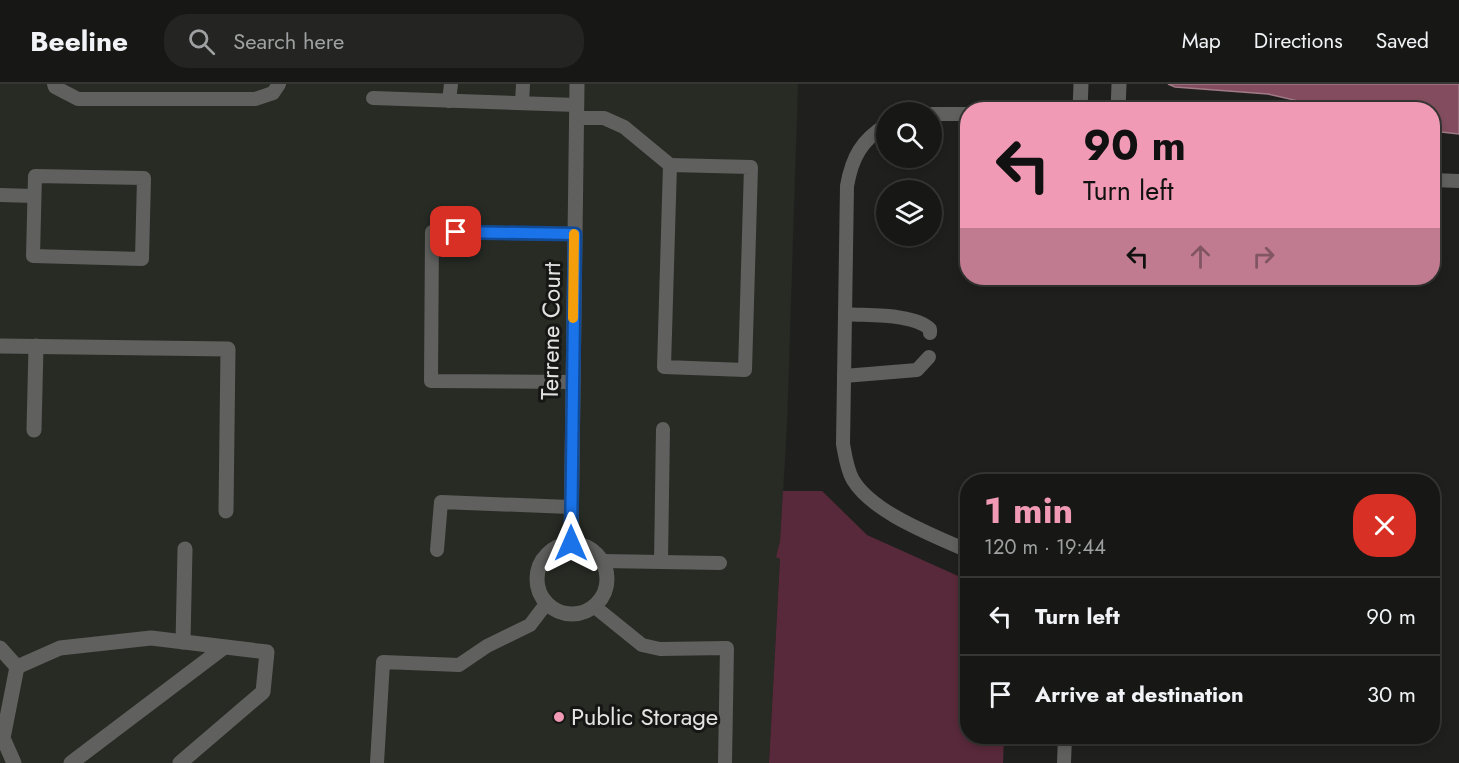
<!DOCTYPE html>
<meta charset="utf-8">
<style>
body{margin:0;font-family:Jost,sans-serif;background:#242523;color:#f1f3f6;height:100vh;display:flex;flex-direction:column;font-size:22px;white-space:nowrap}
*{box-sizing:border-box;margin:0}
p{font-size:20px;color:#9ea0a1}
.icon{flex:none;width:33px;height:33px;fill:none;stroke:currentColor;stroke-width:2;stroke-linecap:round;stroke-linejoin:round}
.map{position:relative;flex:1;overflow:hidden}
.side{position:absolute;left:960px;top:390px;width:480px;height:270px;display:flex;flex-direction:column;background:#171816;border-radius:24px;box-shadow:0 3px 9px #0003,0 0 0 2px #363735}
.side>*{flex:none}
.banner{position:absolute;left:960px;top:18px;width:480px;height:183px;border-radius:24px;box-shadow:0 3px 9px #0003,0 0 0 2px #363735;background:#f09ab6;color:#111;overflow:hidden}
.fabs{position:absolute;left:876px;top:18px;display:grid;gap:12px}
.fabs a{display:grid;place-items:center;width:66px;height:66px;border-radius:50%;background:#171816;box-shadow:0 3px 9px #0003,0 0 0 2px #363735;font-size:30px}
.pin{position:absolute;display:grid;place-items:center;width:51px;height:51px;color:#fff;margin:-26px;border-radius:12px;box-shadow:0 3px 9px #0006}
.me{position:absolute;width:66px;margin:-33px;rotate:0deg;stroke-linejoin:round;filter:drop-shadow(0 0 4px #0008)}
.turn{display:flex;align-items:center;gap:21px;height:126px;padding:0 24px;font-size:27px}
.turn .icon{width:78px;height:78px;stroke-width:2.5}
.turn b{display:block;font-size:42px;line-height:51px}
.lanes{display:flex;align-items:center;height:57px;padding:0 24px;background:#0003;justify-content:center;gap:30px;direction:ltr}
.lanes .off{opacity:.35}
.round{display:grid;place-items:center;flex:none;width:63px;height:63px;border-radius:24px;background:#242523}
.headline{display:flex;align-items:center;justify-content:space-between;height:102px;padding:0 24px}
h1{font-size:36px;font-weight:700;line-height:45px;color:#f09ab6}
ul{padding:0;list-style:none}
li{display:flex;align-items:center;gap:18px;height:78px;padding:0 24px;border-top:2px solid #363735}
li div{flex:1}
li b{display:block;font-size:22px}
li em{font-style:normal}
header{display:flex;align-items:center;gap:36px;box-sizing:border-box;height:84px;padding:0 30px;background:#171816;border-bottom:2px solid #363735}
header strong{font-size:28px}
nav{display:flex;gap:33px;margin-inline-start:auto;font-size:21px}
.search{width:420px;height:54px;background:#242523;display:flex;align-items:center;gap:15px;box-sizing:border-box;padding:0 21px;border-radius:24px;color:#9ea0a1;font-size:22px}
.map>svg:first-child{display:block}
.built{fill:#272b24}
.green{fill:#58293a}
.water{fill:#834d5f;stroke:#a07a86;stroke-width:1.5}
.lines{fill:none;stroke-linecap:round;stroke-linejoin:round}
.lane{stroke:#60605f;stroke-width:14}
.street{stroke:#60605f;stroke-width:15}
.route-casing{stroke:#114b97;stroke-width:15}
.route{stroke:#1a73e8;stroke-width:10}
.slow{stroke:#f59e0b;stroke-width:10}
.poi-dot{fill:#f09ab6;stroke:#161715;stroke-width:2}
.labels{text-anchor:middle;stroke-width:6;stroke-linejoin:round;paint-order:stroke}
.street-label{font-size:24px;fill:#e2e3e2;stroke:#161715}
.poi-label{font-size:24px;fill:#e2e3e2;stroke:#161715;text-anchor:start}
</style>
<header>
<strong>Beeline</strong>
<div class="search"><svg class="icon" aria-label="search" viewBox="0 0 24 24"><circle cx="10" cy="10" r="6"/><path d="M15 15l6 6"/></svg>Search here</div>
<nav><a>Map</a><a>Directions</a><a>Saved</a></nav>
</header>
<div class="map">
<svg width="1459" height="679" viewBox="0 0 1459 679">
<rect width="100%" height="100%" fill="#1f201e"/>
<!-- built -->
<polygon class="built" points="0,0 798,0 787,342 780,457 776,473 780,475 769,679 0,679"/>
<!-- green -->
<polygon class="green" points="783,407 822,407 867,451 967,496 968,652 1004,653 1003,679 769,679 780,475 776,473 780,457"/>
<!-- water -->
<polygon class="water" points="1168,0 1459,0 1459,50 1433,47 1432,26 1333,25 1268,10 1175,3"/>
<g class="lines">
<!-- lane -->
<g class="lane">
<polyline points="54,0 55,3 78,15 255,15 273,9 279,0"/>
<polyline points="373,14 577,21"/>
<polyline points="449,17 451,0"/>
<polyline points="522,19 523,0"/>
<polyline points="932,30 968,30"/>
<polyline points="577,34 604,34 624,43 670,81"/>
<path d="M886 41C862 56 852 73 847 102L843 360C845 371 847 386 853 396 873 429 933 451 968 467"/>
<polygon points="670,81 751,83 745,286 664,283"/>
<polygon points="35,92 144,94 142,175 33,172"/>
<polyline points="1432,96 1459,97"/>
<polyline points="0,111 34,112"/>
<path d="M845 230C868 232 913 229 930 245V249"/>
<polyline points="844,292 917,286 929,273"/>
<polyline points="572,298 431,297 432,148 575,150"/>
<polyline points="437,466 441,418 570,423"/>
<polyline points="603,477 720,479"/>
<polyline points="661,478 663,345"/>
<polyline points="595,523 642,561 660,565 727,564 725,679"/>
<polyline points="377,679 383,578 459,581 487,562 530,541 546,520"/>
<polyline points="1064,679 1065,652"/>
</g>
<!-- street -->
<g class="street">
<polyline points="1080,26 1081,0"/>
<polyline points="1118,26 1119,0"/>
<polyline points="0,262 228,265 226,427"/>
<polyline points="34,346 36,262"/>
<polyline points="571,459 577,0"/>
<circle cx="572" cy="495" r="35"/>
<polyline points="183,558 185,465"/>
<polyline points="0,564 17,583"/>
<polyline points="17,583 60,564 151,554 267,568 263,608 180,679"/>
<polyline points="14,679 3,654 17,583"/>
<polyline points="71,679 223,564"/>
</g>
</g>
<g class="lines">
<!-- route casing -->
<g class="route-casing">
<polyline id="route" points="456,148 575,150 571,459"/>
</g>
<!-- route -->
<use href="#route" class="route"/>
<!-- slow -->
<polyline class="slow" points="573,234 574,150"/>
</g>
<!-- markers -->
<circle class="poi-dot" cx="559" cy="633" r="6"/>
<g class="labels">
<!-- street labels -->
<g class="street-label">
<text transform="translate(551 247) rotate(-89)" y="8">Terrene Court</text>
</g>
<!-- poi labels -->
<g class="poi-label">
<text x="571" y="641">Public Storage</text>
</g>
</g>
</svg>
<div class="fabs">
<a><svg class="icon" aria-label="search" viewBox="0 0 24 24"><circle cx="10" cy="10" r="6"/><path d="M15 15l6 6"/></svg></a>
<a><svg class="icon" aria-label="layers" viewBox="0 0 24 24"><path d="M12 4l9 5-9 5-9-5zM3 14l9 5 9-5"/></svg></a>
</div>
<div class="pin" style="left:456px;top:148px;background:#d93025"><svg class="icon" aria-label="arrive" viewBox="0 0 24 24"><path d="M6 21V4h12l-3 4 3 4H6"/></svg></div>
<svg class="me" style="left:571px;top:459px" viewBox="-20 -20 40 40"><path d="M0-17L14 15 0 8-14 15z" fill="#1a73e8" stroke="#fff" stroke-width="4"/></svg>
<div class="banner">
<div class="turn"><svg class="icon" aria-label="left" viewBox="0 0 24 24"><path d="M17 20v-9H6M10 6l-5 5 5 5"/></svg><div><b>90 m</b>Turn left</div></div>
<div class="lanes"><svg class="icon" aria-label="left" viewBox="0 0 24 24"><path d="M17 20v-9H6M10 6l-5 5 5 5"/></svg><svg class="icon off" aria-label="ahead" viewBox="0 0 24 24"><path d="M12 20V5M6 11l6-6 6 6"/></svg><svg class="icon off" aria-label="right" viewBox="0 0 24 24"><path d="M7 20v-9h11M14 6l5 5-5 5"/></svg></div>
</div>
<section class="side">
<div class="headline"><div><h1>1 min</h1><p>120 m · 19:44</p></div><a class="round" style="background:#d93025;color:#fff"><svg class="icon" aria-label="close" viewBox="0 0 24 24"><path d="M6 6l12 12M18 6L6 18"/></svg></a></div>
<ul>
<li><svg class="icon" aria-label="left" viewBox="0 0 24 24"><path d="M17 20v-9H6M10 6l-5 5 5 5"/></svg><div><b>Turn left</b></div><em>90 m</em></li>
<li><svg class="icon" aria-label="arrive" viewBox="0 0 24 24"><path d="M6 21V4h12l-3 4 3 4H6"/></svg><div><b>Arrive at destination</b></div><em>30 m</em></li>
</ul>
</section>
</div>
